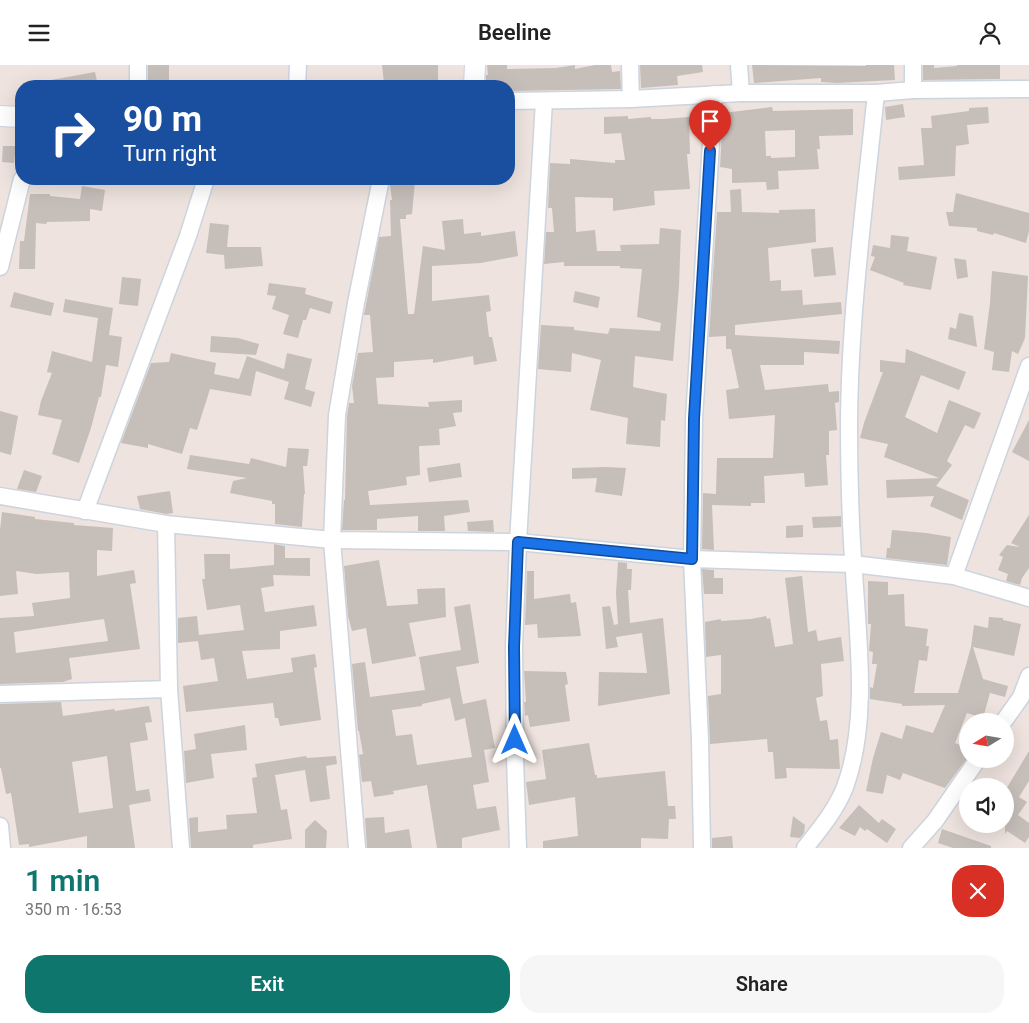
<!DOCTYPE html>
<meta charset="utf-8">
<style>
body{margin:0;font-family:Roboto,sans-serif;background:#f6f6f6;color:#222;height:100vh;display:flex;flex-direction:column;font-size:19px;white-space:nowrap}
*{box-sizing:border-box;margin:0}
p{font-size:16px;color:#767676}
.icon{flex:none;width:28px;height:28px;fill:none;stroke:currentColor;stroke-width:2;stroke-linecap:round;stroke-linejoin:round}
.map{position:relative;height:783px;overflow:hidden}
.details{display:flex;flex-direction:column;background:#fff;flex:1}
.details>*{flex:none}
.hud{position:absolute;left:15px;top:15px;width:500px;height:105px;border-radius:20px;box-shadow:0 5px 20px #0002;background:#1a4fa0;color:#fff;overflow:hidden}
.needle{width:32px;rotate:259deg}
.fabs{position:absolute;left:959px;top:648px;display:grid;gap:10px}
.fabs a{display:grid;place-items:center;width:55px;height:55px;border-radius:50%;background:#fff;box-shadow:0 5px 20px #0002;font-size:25px}
.pin{position:absolute;display:grid;place-items:center;width:42px;height:42px;color:#fff;margin:-51px -21px;border-radius:50% 50% 50% 0;rotate:-45deg;box-shadow:0 0 5px #0007}
.pin .icon{rotate:45deg}
.me{position:absolute;width:55px;margin:-28px;rotate:0deg;stroke-linejoin:round;filter:drop-shadow(0 0 4px #0008)}
.turn{display:flex;align-items:center;gap:18px;height:105px;padding:0 25px;font-size:22px}
.turn .icon{width:65px;height:65px;stroke-width:2.5}
.turn b{display:block;font-size:35px;line-height:42px}
.round{display:grid;place-items:center;flex:none;width:52px;height:52px;border-radius:20px;background:#f6f6f6}
.overview{display:flex;align-items:center;justify-content:space-between;height:85px;padding:0 25px}
h1{font-size:30px;font-weight:600;line-height:38px;color:#0f766e}
.cta{display:flex;gap:10px;margin-top:auto;padding:10px 25px}
.cta a{flex:1;height:58px;border-radius:20px;background:#0f766e;color:#fff;font-size:20px;font-weight:600;line-height:58px;text-align:center}
.cta a+a{background:#f6f6f6;color:#222}
header{display:flex;justify-content:space-between;align-items:center;height:65px;padding:0 25px;background:#fff;font-size:22px;font-weight:600}
.map>svg:first-child{display:block}
.building{fill:#c6beb9;fill-rule:evenodd}
.lines{fill:none;stroke-linecap:round;stroke-linejoin:round}
.minor-casing{stroke:#ccd4de;stroke-width:19}
.tertiary-casing{stroke:#ccd4de;stroke-width:22}
.minor{stroke:#fff;stroke-width:16}
.tertiary{stroke:#fff;stroke-width:20}
.route-casing{stroke:#114b97;stroke-width:12}
.route{stroke:#1a73e8;stroke-width:9}
</style>
<header><svg class="icon" aria-label="menu" viewBox="0 0 24 24"><path d="M4 6h16M4 12h16M4 18h16"/></svg>Beeline<svg class="icon" aria-label="person" viewBox="0 0 24 24"><circle cx="12" cy="8" r="4"/><path d="M4 21q1-7 8-7t8 7"/></svg></header>
<div class="map">
<svg width="1029" height="783" viewBox="0 0 1029 783">
<rect width="100%" height="100%" fill="#eee3de"/>
<!-- building -->
<g class="building">
<rect x="148" y="0" width="21" height="21"/>
<polygon points="382,0 438,0 438,19 417,19 417,15 384,18"/>
<polygon points="487,0 507,0 507,4 556,3 575,0 575,4 595,0 611,0 612,7 620,6 621,24 509,26 509,21 486,21 486,10 488,10"/>
<polygon points="640,0 702,0 703,7 677,11 678,20 641,23"/>
<polygon points="752,0 866,1 866,0 894,0 895,15 837,18 821,17 821,13 754,18"/>
<polygon points="923,0 934,0 934,3 957,1 957,0 1000,0 1000,14 923,15"/>
<polygon points="95,7 98,21 51,21 51,15"/>
<polygon points="903,39 905,52 886,55 885,42"/>
<path d="M772 42 773 46 853 44V70L819 71 820 84H817L819 104 778 106 779 124 767 125 766 117 732 118V104L720 102 723 48ZM795 65V92L771 93V91H766L765 66Z"/>
<polygon points="988,42 989,58 967,60 969,79 956,81 955,111 899,115 898,102 924,100 921,63 932,63 931,51 969,46 969,43"/>
<polygon points="628,51 628,54 651,52 651,54 663,54 689,52 690,89 687,89 690,124 654,126 655,140 613,146 613,133 575,132 576,167 595,165 597,186 621,186 620,180 659,179 660,163 681,165 679,221 673,296 635,291 633,322 667,329 665,356 661,355 660,382 626,379 628,353 590,345 601,295 572,288 571,307 538,304 541,260 574,262 574,265 608,269 610,263 660,266 661,258 637,252 642,204 620,203 620,201 564,201 564,197 544,199 546,167 554,167 552,143 548,143 550,98 570,99 570,94 615,98 615,95 625,95 621,68 604,69 604,52"/>
<polygon points="3,81 16,81 14,98 2,97"/>
<polygon points="399,115 415,116 412,149 406,150 406,154 400,154 408,249 414,249 423,181 445,185 442,156 463,154 464,169 481,167 481,171 515,166 518,191 481,198 432,201 432,236 489,230 491,246 486,247 489,272 492,272 497,296 474,300 473,291 433,298 433,294 394,297 394,312 376,313 378,339 429,342 428,337 462,335 462,347 453,348 456,361 439,364 440,380 419,381 420,410 406,412 407,420 368,426 370,440 468,435 470,447 444,451 445,466 418,466 418,451 377,454 377,465 342,465 344,435 345,435 347,351 349,338 354,338 352,321 358,288 373,287 370,250 364,250 379,172 391,171 390,135 392,135 390,120 399,118"/>
<polygon points="82,121 105,125 102,146 90,144 90,156 47,157 46,159 36,158 35,204 19,204 20,176 24,176 30,129 50,129 50,131 80,134"/>
<polygon points="741,124 742,147 779,148 779,145 815,144 816,177 768,183 770,216 781,215 781,226 802,225 803,240 841,237 842,249 735,260 735,270 840,276 839,289 804,287 804,300 760,300 765,325 828,319 829,327 839,326 839,337 835,338 837,365 829,366 829,390 826,390 828,420 805,422 804,408 764,411 765,438 751,438 751,441 712,440 714,485 702,484 703,428 716,429 717,393 773,393 775,350 729,354 726,325 739,323 731,284 726,284 726,271 709,272 717,147 731,147 730,125"/>
<polygon points="956,128 1029,148 1029,166 1026,178 994,168 993,170 977,166 977,163 949,161 946,147 953,147"/>
<polygon points="210,158 229,160 227,182 261,182 263,201 225,204 224,190 206,188"/>
<polygon points="891,170 909,172 907,186 937,192 931,225 903,220 904,218 870,205 875,192 871,191 873,180 890,183"/>
<polygon points="833,182 836,210 814,212 811,184"/>
<polygon points="954,193 966,195 968,212 957,214"/>
<polygon points="992,206 1028,211 1025,273 1018,289 1012,286 1009,307 992,305 994,287 984,284 990,238"/>
<polygon points="122,212 141,214 138,241 119,239"/>
<polygon points="269,218 306,223 305,229 333,237 330,249 310,243 306,255 303,255 298,273 283,269 289,250 272,244 276,231 267,230"/>
<polygon points="575,226 600,232 598,243 573,237"/>
<polygon points="14,227 54,238 51,251 10,242"/>
<polygon points="65,234 113,243 109,270 122,272 118,302 106,300 101,332 99,332 91,363 79,398 52,389 62,355 38,350 41,336 52,308 47,307 52,286 92,297 98,253 63,247"/>
<polygon points="959,248 973,251 977,282 948,274 950,262 956,264"/>
<polygon points="211,271 238,273 259,279 256,290 210,287"/>
<polygon points="906,284 966,307 959,325 921,310 905,352 937,368 949,335 981,348 974,364 965,360 947,396 952,400 936,421 969,435 962,455 930,441 934,431 887,433 886,415 939,413 884,392 888,379 860,373 864,358 883,307 880,307 880,295 905,298"/>
<polygon points="171,288 216,298 214,309 239,314 247,291 284,304 287,288 312,294 305,324 315,327 311,342 284,334 289,317 256,306 251,331 210,324 197,365 190,363 182,389 148,379 148,383 121,378 151,298 169,297"/>
<polygon points="0,346 18,351 11,390 0,387"/>
<polygon points="1029,355 1029,396 1012,387"/>
<polygon points="288,383 309,384 307,401 303,401 305,429 304,429 302,462 275,459 275,439 272,439 272,436 230,428 233,416 247,413 187,404 190,390 249,399 251,393 286,402"/>
<polygon points="460,398 462,412 429,417 427,403"/>
<polygon points="606,402 626,403 622,431 595,427 597,413 572,414 572,403"/>
<polygon points="24,405 42,411 36,427 17,424"/>
<polygon points="170,426 173,448 166,449 140,444 137,431"/>
<path d="M2 447 35 452V454L74 458V460L113 463 112 486 97 485V511L134 505 136 518 130 519 140 584 69 593 72 614 63 617 0 619V553L34 551 32 538 70 533 69 507 37 509 16 506 18 529 0 531V465ZM104 554 108 576 16 588 14 567Z"/>
<polygon points="1029,450 1029,503 1022,513 1020,520 1006,516 1008,509 998,505 1003,492 999,490 1007,480 1020,482 1011,478"/>
<polygon points="841,451 841,462 813,463 812,452"/>
<polygon points="493,455 494,467 468,466 467,457"/>
<polygon points="803,460 803,472 786,473 786,461"/>
<polygon points="892,465 926,468 951,472 947,500 886,493 887,483 890,483"/>
<polygon points="274,479 285,481 285,493 310,493 310,511 273,510 274,521 261,523 265,547 314,540 317,561 280,566 280,584 242,586 247,614 293,607 291,593 315,589 317,602 314,603 321,655 280,661 278,653 275,653 273,638 186,647 183,621 218,616 214,593 201,595 198,576 178,578 178,553 197,551 199,570 244,565 240,540 207,545 202,514 205,514 204,489 230,489 230,504 274,500"/>
<polygon points="379,495 387,541 418,539 417,524 445,523 446,552 409,558 416,591 372,599 366,563 352,566 348,551 344,501"/>
<polygon points="618,497 627,498 627,504 632,504 631,525 628,525 630,558 663,553 670,629 598,641 599,607 647,608 642,568 616,572 618,582 606,584 602,542 610,541 614,560 618,559 616,528"/>
<polygon points="702,504 714,505 714,513 723,513 723,529 704,529"/>
<polygon points="527,506 534,506 534,534 570,529 571,538 576,537 581,571 538,573 537,559 525,560"/>
<polygon points="802,511 808,567 816,565 818,576 841,572 844,596 821,599 823,631 816,633 820,656 827,655 830,675 838,674 840,704 786,703 787,713 775,714 773,687 768,687 767,674 710,679 708,631 721,629 721,590 706,592 705,557 721,554 721,556 751,554 766,551 767,554 770,553 775,582 793,579 785,513"/>
<polygon points="868,516 888,517 888,530 904,529 905,561 928,564 926,581 929,581 927,596 919,595 914,628 958,628 971,582 974,560 988,563 989,552 1003,553 1003,555 1021,559 1014,591 973,582 983,614 1008,621 1005,632 990,628 983,653 967,648 955,678 968,683 968,692 945,723 903,708 900,715 887,710 883,729 866,726 873,693 881,667 902,674 906,660 933,668 945,640 902,641 902,639 870,634 870,622 873,623 877,599 872,599 873,587 869,586 871,559 868,559"/>
<path d="M470 539 479 598 456 602 463 639 486 634 495 683 484 685 489 717 473 720 477 744 496 741 500 765 462 773V783H437L427 720 393 726 394 729 374 732 371 716 362 717 359 690 363 689 359 666H358L352 599 365 597 370 632 425 625 419 592 461 585 454 542ZM450 633 455 656 465 653 472 692 417 700 412 669 396 671 392 645 422 641V639Z"/>
<polygon points="524,606 566,607 568,619 565,620 570,656 530,662 528,650 525,651 524,637 526,637"/>
<path d="M61 637 63 651 114 644 115 646 149 641 152 657 145 658 148 675 130 678 136 726 149 724 151 736 129 740 135 783H87V771L29 782V779L19 780 11 728 6 729 1 703H0V639ZM107 691 113 743 79 748 72 697Z"/>
<polygon points="245,660 247,685 211,689 214,713 186,718 184,686 196,684 194,669"/>
<polygon points="589,678 595,710 597,710 597,713 665,706 668,741 675,741 676,754 669,754 668,774 641,773 641,783 543,783 543,776 578,771 575,732 529,740 526,717 546,714 542,685"/>
<polygon points="1029,686 1029,716 1019,732 1027,737 1018,750 1029,758 1029,772 1025,778 1007,766 1005,769 1005,726"/>
<polygon points="306,691 307,693 336,691 337,699 326,701 330,734 310,737 305,705 275,710 281,745 287,744 292,774 253,780 253,783 191,783 189,753 198,752 198,767 227,764 226,750 257,748 252,713 257,712 255,699"/>
<polygon points="859,740 879,758 882,754 896,764 887,778 867,764 865,766 860,762 855,771 839,763"/>
<polygon points="793,751 805,760 804,768 800,773 790,772"/>
<polygon points="384,752 385,768 409,764 412,783 367,783 365,753"/>
<polygon points="315,755 327,766 326,783 305,783 305,765"/>
<polygon points="942,764 991,781 991,783 953,783 938,778"/>
<polygon points="732,771 733,783 712,783 712,773"/>
</g>
<g class="lines">
<!-- minor casing -->
<g class="minor-casing">
<g id="minor">
<polyline points="138,0 138,21"/>
<polyline points="630,0 631,34"/>
<polyline points="739,0 741,28"/>
<polyline points="913,0 913,25"/>
<polyline points="297,21 298,0"/>
<polyline points="509,36 631,34 741,28 876,28 913,25 1029,24"/>
<polyline points="0,202 22,114"/>
<polyline points="0,431 166,459 332,475 518,477 692,494 853,499 954,511 1029,533"/>
<polyline points="85,446 188,171 206,114"/>
<polyline points="166,459 169,624 181,783"/>
<polyline points="954,511 1029,301"/>
<polyline points="0,629 169,624"/>
<polyline points="1004,656 1021,632 1029,611"/>
<polyline points="0,761 2,783"/>
<polyline points="357,783 332,475 337,350 356,238 381,114"/>
<polyline points="518,783 515,693 514,582 518,477 544,36"/>
<polyline points="702,783 700,675 692,494 694,354 714,29"/>
<path d="M805 783C820 764 836 745 845 722 869 657 858 575 854 507 850 457 849 406 849 356 850 246 865 137 876 28"/>
<polyline points="911,783 935,756 978,694"/>
</g>
</g>
<!-- tertiary casing -->
<g class="tertiary-casing">
<g id="tertiary">
<polyline points="474,21 475,0"/>
<polyline points="0,51 21,52"/>
</g>
</g>
<!-- minor -->
<use href="#minor" class="minor"/>
<!-- tertiary -->
<use href="#tertiary" class="tertiary"/>
</g>
<g class="lines">
<!-- route casing -->
<g class="route-casing">
<polyline id="route" points="515,675 514,582 518,477 692,494 694,354 710,86"/>
</g>
<!-- route -->
<use href="#route" class="route"/>
</g>
</svg>
<div class="fabs">
<a><svg class="needle" viewBox="-14 -14 28 28"><path d="M0-13l5 13h-10z" fill="#e53935"/><path d="M0 13l5-13h-10z" fill="#767676"/></svg></a>
<a><svg class="icon" aria-label="sound" viewBox="0 0 24 24"><path d="M4 9h4l5-4v14l-5-4H4zM17 9q2 3 0 6"/></svg></a>
</div>
<div class="pin" style="left:710px;top:86px;background:#d93025"><svg class="icon" aria-label="arrive" viewBox="0 0 24 24"><path d="M6 21V4h12l-3 4 3 4H6"/></svg></div>
<svg class="me" style="left:515px;top:675px" viewBox="-20 -20 40 40"><path d="M0-17L14 15 0 8-14 15z" fill="#1a73e8" stroke="#fff" stroke-width="4"/></svg>
<div class="hud">
<div class="turn"><svg class="icon" aria-label="right" viewBox="0 0 24 24"><path d="M7 20v-9h11M14 6l5 5-5 5"/></svg><div><b>90 m</b>Turn right</div></div>
</div>
</div>
<section class="details">
<div class="overview"><div><h1>1 min</h1><p>350 m · 16:53</p></div><a class="round" style="background:#d93025;color:#fff"><svg class="icon" aria-label="close" viewBox="0 0 24 24"><path d="M6 6l12 12M18 6L6 18"/></svg></a></div>
<div class="cta"><a>Exit</a><a>Share</a></div>
</section>
